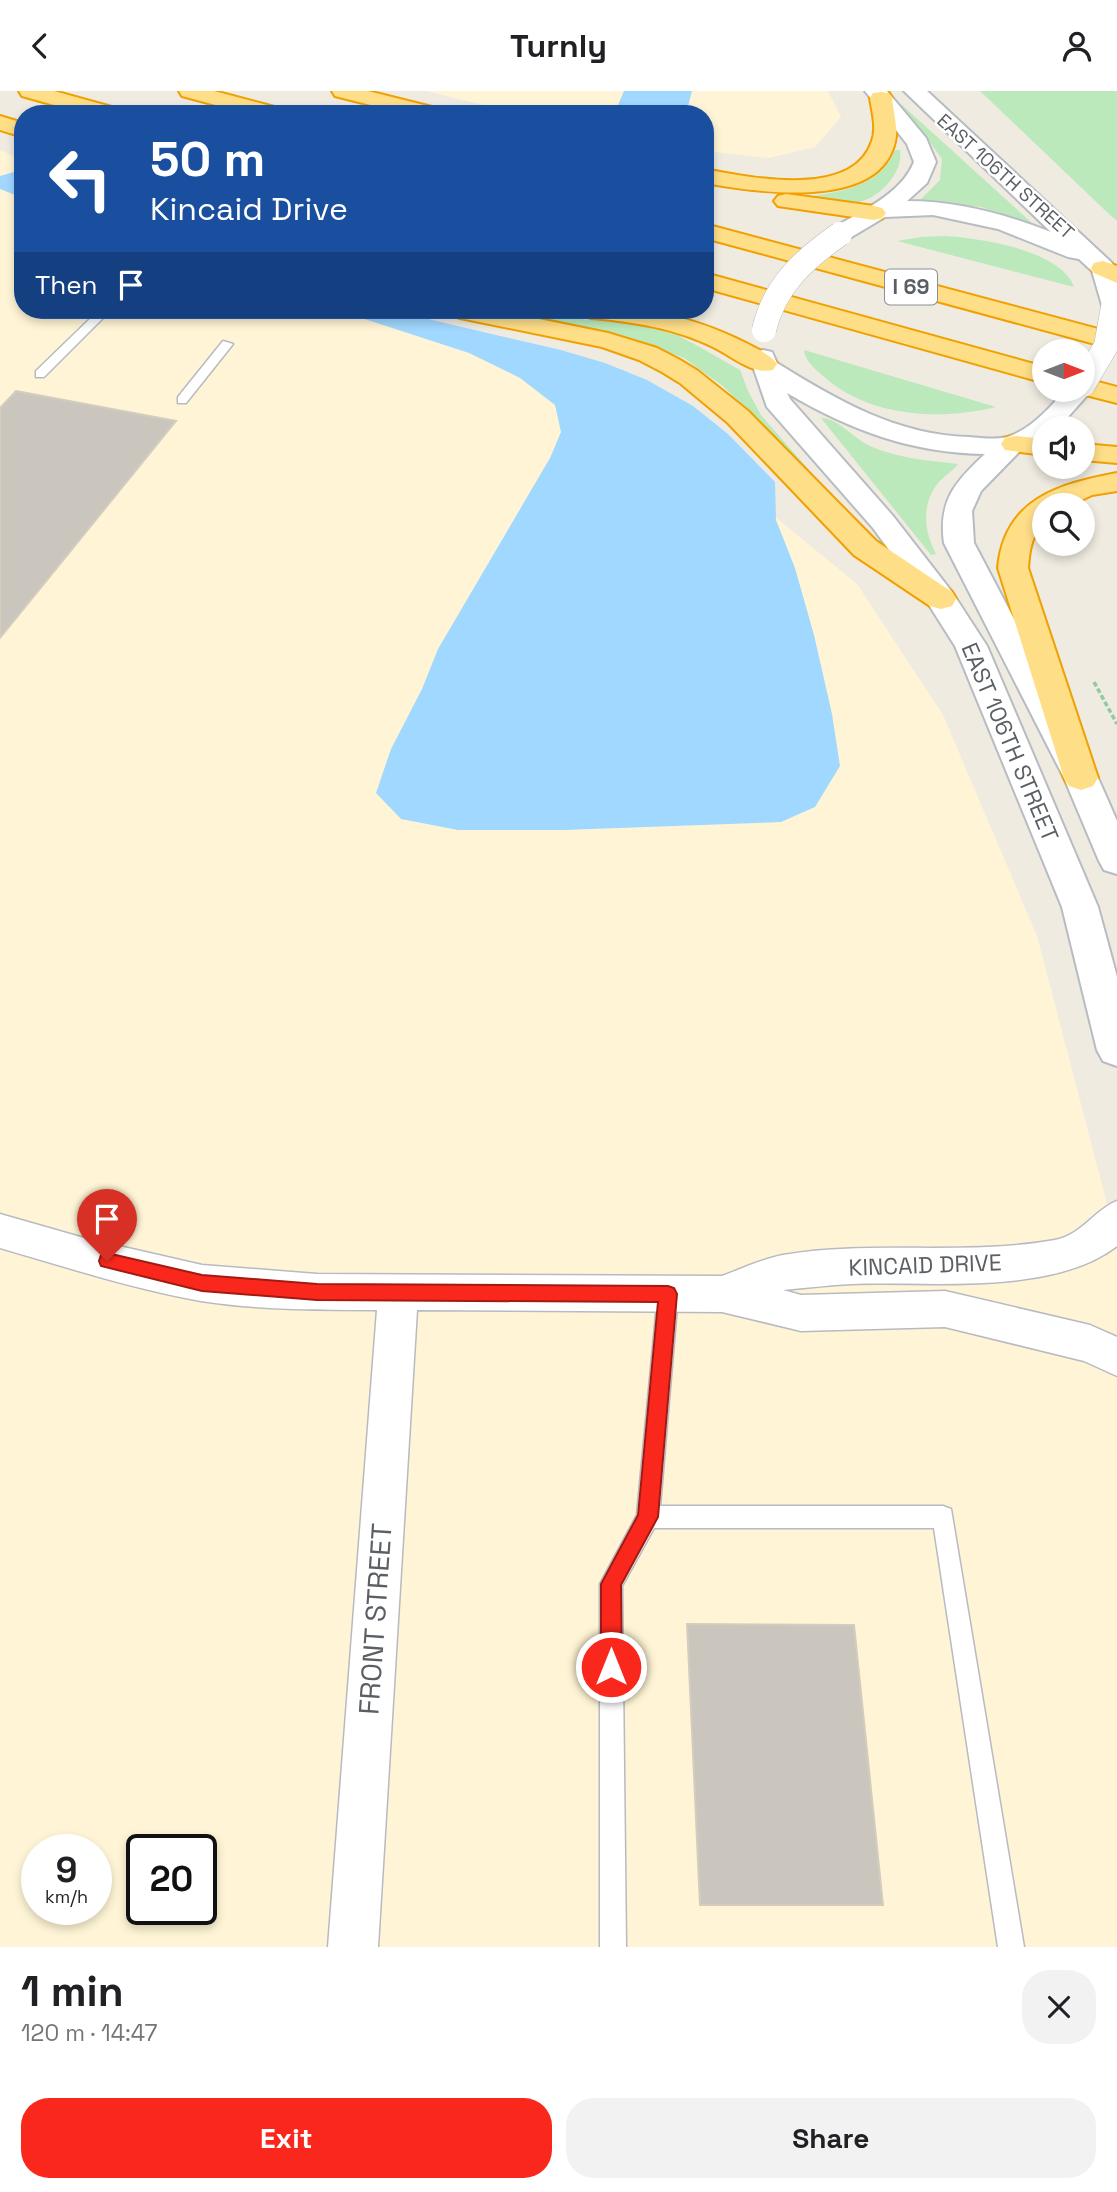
<!DOCTYPE html>
<meta charset="utf-8">
<style>
body{margin:0;font-family:"Space Grotesk",sans-serif;background:#f2f2f2;color:#202124;height:100vh;display:flex;flex-direction:column;font-size:26px;white-space:nowrap}
*{box-sizing:border-box;margin:0}
p{font-size:23px;color:#757577}
.icon{flex:none;width:38px;height:38px;fill:none;stroke:currentColor;stroke-width:2;stroke-linecap:round;stroke-linejoin:round}
.map{position:relative;height:1856px;overflow:hidden}
.panel{display:flex;flex-direction:column;background:#fff;flex:1}
.panel>*{flex:none}
.banner{position:absolute;left:14px;top:14px;width:700px;height:214px;border-radius:28px;box-shadow:0 4px 10px #0003;background:#1a4fa0;color:#fff;overflow:hidden}
.needle{width:46px;rotate:90deg}
.buttons{position:absolute;left:1032px;top:248px;display:grid;gap:14px}
.buttons a{display:grid;place-items:center;width:63px;height:63px;border-radius:50%;background:#fff;box-shadow:0 4px 10px #0003;font-size:35px}
.speed{position:absolute;left:21px;top:1743px;display:flex;gap:14px;font-size:35px;font-weight:700;text-align:center}
.speed>*{display:grid;place-content:center;width:91px;height:91px;border-radius:50%;background:#fff;box-shadow:0 4px 10px #0003;line-height:1}
.speed small{font-size:18px;font-weight:400}
.speed .limit{border:4px solid #111;border-radius:10px;background:#fff;color:#111}
.pin{position:absolute;display:grid;place-items:center;width:60px;height:60px;color:#fff;margin:-72px -30px;border-radius:50% 50% 50% 0;rotate:-45deg;box-shadow:0 0 7px #0007}
.pin .icon{rotate:45deg}
.me{position:absolute;width:77px;margin:-38px;rotate:0deg;stroke-linejoin:round;filter:drop-shadow(0 0 5px #0008)}
.turn{display:flex;align-items:center;gap:24px;height:147px;padding:0 21px;font-size:32px}
.turn .icon{width:91px;height:91px;stroke-width:2.5}
.turn b{display:block;font-size:49px;line-height:60px}
.then{display:flex;align-items:center;height:66px;padding:0 21px;background:#0003;gap:14px;font-size:26px}
.round{display:grid;place-items:center;flex:none;width:74px;height:74px;border-radius:28px;background:#f2f2f2}
.head{display:flex;align-items:center;justify-content:space-between;height:119px;padding:0 21px}
h1{font-size:42px;font-weight:600;line-height:52px}
.button{display:flex;gap:14px;margin-top:auto;padding:14px 21px}
.button a{flex:1;height:80px;border-radius:28px;background:#fa281c;color:#fff;font-size:28px;font-weight:600;line-height:80px;text-align:center}
.button a+a{background:#f2f2f2;color:#202124}
header{display:flex;justify-content:space-between;align-items:center;height:91px;padding:0 21px;background:#fff;font-size:32px;font-weight:600}
.map>svg:first-child{display:block}
.commercial{fill:#fff5d6;fill-rule:evenodd}
.green{fill:#bce9bb}
.water{fill:#a1d8ff}
.building{fill:#cac6be;stroke:#d4cdbf;stroke-width:2}
.lines{fill:none;stroke-linecap:round;stroke-linejoin:round}
.lane-casing{stroke:#b7bac0;stroke-width:3}
.street-casing{stroke:#b7bac0;stroke-width:3}
.secondary-casing{stroke:#b7bcc2;stroke-width:4}
.highway-casing{stroke:#f0a000;stroke-width:4}
.path{stroke:#94caa2;stroke-width:3.5;stroke-dasharray:5 2.5;stroke-linecap:butt}
.lane{fill:#fff;fill-rule:evenodd}
.street{fill:#fff;fill-rule:evenodd}
.secondary{fill:#fff;fill-rule:evenodd}
.highway{fill:#ffde88;fill-rule:evenodd}
.secondary-bridge-casing{stroke:#b7bcc2;stroke-width:25;stroke-linecap:butt}
.secondary-bridge{stroke:#fff;stroke-width:24}
.route{fill:#fa281c;stroke:#a21a12;stroke-width:2}
.labels{text-anchor:middle;stroke-width:5;stroke-linejoin:round;paint-order:stroke}
.far-street-label{font-size:19px;fill:#5a5f64;stroke:#fff}
.shield{fill:#fff;stroke:#8c8f92;stroke-width:2}
.shield-label{font-size:21px;font-weight:bold;fill:#5a5f64}
.street-label{font-size:23px;fill:#5a5f64;stroke:#fff}
.near-street-label{font-size:28px;fill:#5a5f64;stroke:#fff}
</style>
<header><svg class="icon" aria-label="back" viewBox="0 0 24 24"><path d="M15 5l-7 7 7 7"/></svg>Turnly<svg class="icon" aria-label="person" viewBox="0 0 24 24"><circle cx="12" cy="8" r="4"/><path d="M4 21q1-7 8-7t8 7"/></svg></header>
<div class="map">
<svg width="1117" height="1856" viewBox="0 0 1117 1856">
<rect width="100%" height="100%" fill="#efebe1"/>
<!-- commercial -->
<g class="commercial">
<polygon points="426,0 828,0 841,26 815,56 768,67 705,60 705,23 520,23"/>
<path d="M0 59 23 69V219H394L648 322 857 493 943 624 1037 845 1117 1151V1856H0ZM37 1759H96V1818H37ZM142 1759H201V1818H142Z"/>
</g>
<!-- green -->
<g class="green">
<polygon points="980,0 1117,0 1117,130 1110,124"/>
<polygon points="897,14 902,14 1032,132 981,116 919,110 940,89 942,68 922,40"/>
<path d="M895 59H900C904 81 879 108 858 111 837 115 812 109 790 107 826 104 881 99 895 59Z"/>
<path d="M945 145C979 147 1061 159 1074 196L897 150 921 146Z"/>
<polygon points="486,219 633,233 677,244 696,254 740,279 748,300 761,324 837,411 723,295 684,267 618,243"/>
<path d="M804 259 996 316C939 330 867 326 822 284 814 277 805 270 804 259Z"/>
<path d="M821 327C836 326 854 347 868 354 898 368 927 369 958 373 954 379 944 385 938 392 921 414 924 440 936 463L931 464Z"/>
</g>
<!-- water -->
<g class="water">
<polygon points="624,0 692,0 686,23 626,23 618,14"/>
<polygon points="14,81 23,82 23,107 0,98 0,85"/>
<polygon points="337,219 402,219 432,229 561,259 605,272 647,289 693,315 728,343 775,391 776,429 795,477 814,544 832,623 840,675 815,716 781,731 564,739 458,739 401,728 376,702 391,658 422,598 438,558 550,367 561,341 555,314 520,287 469,262"/>
</g>
<!-- building -->
<g class="building">
<polygon points="16,300 176,330 0,547 0,317"/>
<polygon points="687,1533 854,1534 883,1814 700,1814"/>
</g>
<g class="lines">
<!-- lane casing -->
<g class="lane-casing">
<g id="lane">
<polygon points="99,219 111,219 44,286 36,286 36,280"/>
<polygon points="223,250 233,253 186,312 178,312 178,306"/>
<polygon points="668,1194 675,1197 678,1203 660,1415 943,1415 951,1418 1024,1856 998,1856 934,1437 654,1437 622,1495 626,1856 600,1856 600,1493 637,1424 658,1203 661,1197"/>
</g>
</g>
<!-- street casing -->
<g class="street-casing">
<path id="street" d="M1117 1110V1155C1052 1205 931 1190 852 1193 829 1194 806 1197 783 1199L801 1204 945 1200 1090 1234 1117 1246V1285L1084 1270 945 1236 801 1240 722 1221 417 1219 378 1856H328L377 1219C319 1219 258 1219 201 1210 133 1198 66 1176 0 1157V1123L84 1147 202 1174 317 1183 722 1185C741 1178 762 1168 783 1164 873 1149 965 1165 1055 1149 1082 1144 1094 1119 1117 1110Z"/>
</g>
<!-- secondary casing -->
<g class="secondary-casing">
<g id="secondary">
<path d="M865 0H887L926 47 936 71 927 92 907 110C957 110 1005 123 1051 141L904 0H927L1112 172 1117 181V223L1104 221 1092 180 1079 168 1068 166 998 138 933 124 885 126 848 148 840 150 832 148 828 143 832 138C860 120 901 104 914 71L907 53Z"/>
<path d="M763 259 772 261 777 272C838 310 897 344 969 346 981 347 995 349 1007 346 1030 339 1050 317 1065 299H1083V292L1088 293 1092 299 1059 336 1045 338V348L1020 360 981 400 972 420 974 452 1098 687 1117 730V783L1104 779 1099 770 1064 687 944 452C938 410 955 391 985 363 911 362 850 339 787 302L790 308 893 425 952 501 987 555 1098 816 1117 886V975L1103 970 1097 959 1062 816 955 555 929 514 873 437 767 316 750 267 754 261Z"/>
</g>
</g>
<!-- highway casing -->
<g class="highway-casing">
<g id="highway">
<polygon points="19,0 54,0 119,18 122,23 86,23 22,5"/>
<polygon points="179,0 214,0 282,18 285,23 249,23 182,5"/>
<polygon points="332,0 368,0 440,18 443,23 406,23 335,5"/>
<path d="M881 1 889 2 892 7C893 19 897 32 896 45 886 122 756 101 705 92V78C751 87 853 108 872 50 877 37 872 20 870 7L873 2Z"/>
<polygon points="0,25 23,32 23,46 0,39"/>
<polygon points="786,103 874,115 882,117 886,122 882,127 874,129 778,115 774,110 778,105"/>
<polygon points="705,133 1117,243 1117,259 705,147"/>
<polygon points="1103,170 1117,175 1117,192 1094,182 1091,177 1094,172"/>
<polygon points="705,182 1045,276 1045,292 705,197"/>
<polygon points="447,219 495,219 608,242 657,257 680,269 698,280 748,320 876,450 952,501 956,508 952,515 941,518 930,515 854,464 728,332 680,292 662,281 639,269 602,256 460,227 451,224"/>
<path d="M578 219C643 216 687 223 746 252 757 258 770 263 777 273L773 279C752 284 732 265 713 256 674 237 634 231 591 227L582 224Z"/>
<polygon points="1083,287 1117,296 1117,312 1074,301 1083,299"/>
<polygon points="1015,345 1045,348 1045,364 1005,359 1001,353 1005,347"/>
<polygon points="1083,353 1117,356 1117,372 1083,369"/>
<path d="M1117 382V400L1092 404 1069 415H1045C1045 428 1041 430 1036 442 1030 453 1029 465 1028 477L1098 687 1093 695 1081 699 1069 695 1064 687 998 477C1004 408 1059 393 1117 382Z"/>
</g>
</g>
<!-- path -->
<polyline class="path" points="1094,591 1117,633"/>
<!-- lane -->
<use href="#lane" class="lane"/>
<!-- street -->
<use href="#street" class="street"/>
<!-- secondary -->
<use href="#secondary" class="secondary"/>
<!-- highway -->
<use href="#highway" class="highway"/>
<!-- secondary-bridge casing -->
<g class="secondary-bridge-casing">
<g id="secondary-bridge">
<path d="M764 239C774 195 804 168 840 143"/>
<polyline points="1083,294 1106,255 1113,216"/>
</g>
</g>
<!-- secondary-bridge -->
<use href="#secondary-bridge" class="secondary-bridge"/>
</g>
<!-- route -->
<polygon class="route" points="107,1162 202,1184 317,1193 668,1195 674,1197 677,1203 658,1426 621,1494 622,1576 619,1584 611,1587 604,1584 601,1576 601,1493 638,1424 658,1211 317,1209 202,1200 101,1175 99,1170 101,1164"/>
<g class="labels">
<!-- far-street labels -->
<g class="far-street-label">
<text transform="translate(1006 85) rotate(42)" y="7">EAST 106TH STREET</text>
</g>
<!-- shield labels -->
<rect class="shield" x="885" y="178.5" width="52" height="35" rx="5"/>
<g class="shield-label">
<text x="911" y="203">I 69</text>
</g>
<!-- street labels -->
<g class="street-label">
<text transform="translate(1010 651) rotate(67)" y="8">EAST 106TH STREET</text>
<text transform="translate(925 1174) rotate(-2)" y="8">KINCAID DRIVE</text>
</g>
<!-- near-street labels -->
<g class="near-street-label">
<text transform="translate(375 1528) rotate(-86)" y="10">FRONT STREET</text>
</g>
</g>
</svg>
<div class="buttons">
<a><svg class="needle" viewBox="-14 -14 28 28"><path d="M0-13l5 13h-10z" fill="#e53935"/><path d="M0 13l5-13h-10z" fill="#757577"/></svg></a>
<a><svg class="icon" aria-label="sound" viewBox="0 0 24 24"><path d="M4 9h4l5-4v14l-5-4H4zM17 9q2 3 0 6"/></svg></a>
<a><svg class="icon" aria-label="search" viewBox="0 0 24 24"><circle cx="10" cy="10" r="6"/><path d="M15 15l6 6"/></svg></a>
</div>
<div class="speed"><div>9<small>km/h</small></div><div class="limit">20</div></div>
<div class="pin" style="left:107px;top:1170px;background:#d93025"><svg class="icon" aria-label="arrive" viewBox="0 0 24 24"><path d="M6 21V4h12l-3 4 3 4H6"/></svg></div>
<svg class="me" style="left:611px;top:1576px" viewBox="-20 -20 40 40"><circle r="17" fill="#fa281c" stroke="#fff" stroke-width="3"/><path d="M0-11L8 9 0 5-8 9z" fill="#fff"/></svg>
<div class="banner">
<div class="turn"><svg class="icon" aria-label="left" viewBox="0 0 24 24"><path d="M17 20v-9H6M10 6l-5 5 5 5"/></svg><div><b>50 m</b>Kincaid Drive</div></div>
<div class="then">Then<svg class="icon" aria-label="arrive" viewBox="0 0 24 24"><path d="M6 21V4h12l-3 4 3 4H6"/></svg></div>
</div>
</div>
<section class="panel">
<div class="head"><div><h1>1 min</h1><p>120 m · 14:47</p></div><a class="round"><svg class="icon" aria-label="close" viewBox="0 0 24 24"><path d="M6 6l12 12M18 6L6 18"/></svg></a></div>
<div class="button"><a>Exit</a><a>Share</a></div>
</section>
